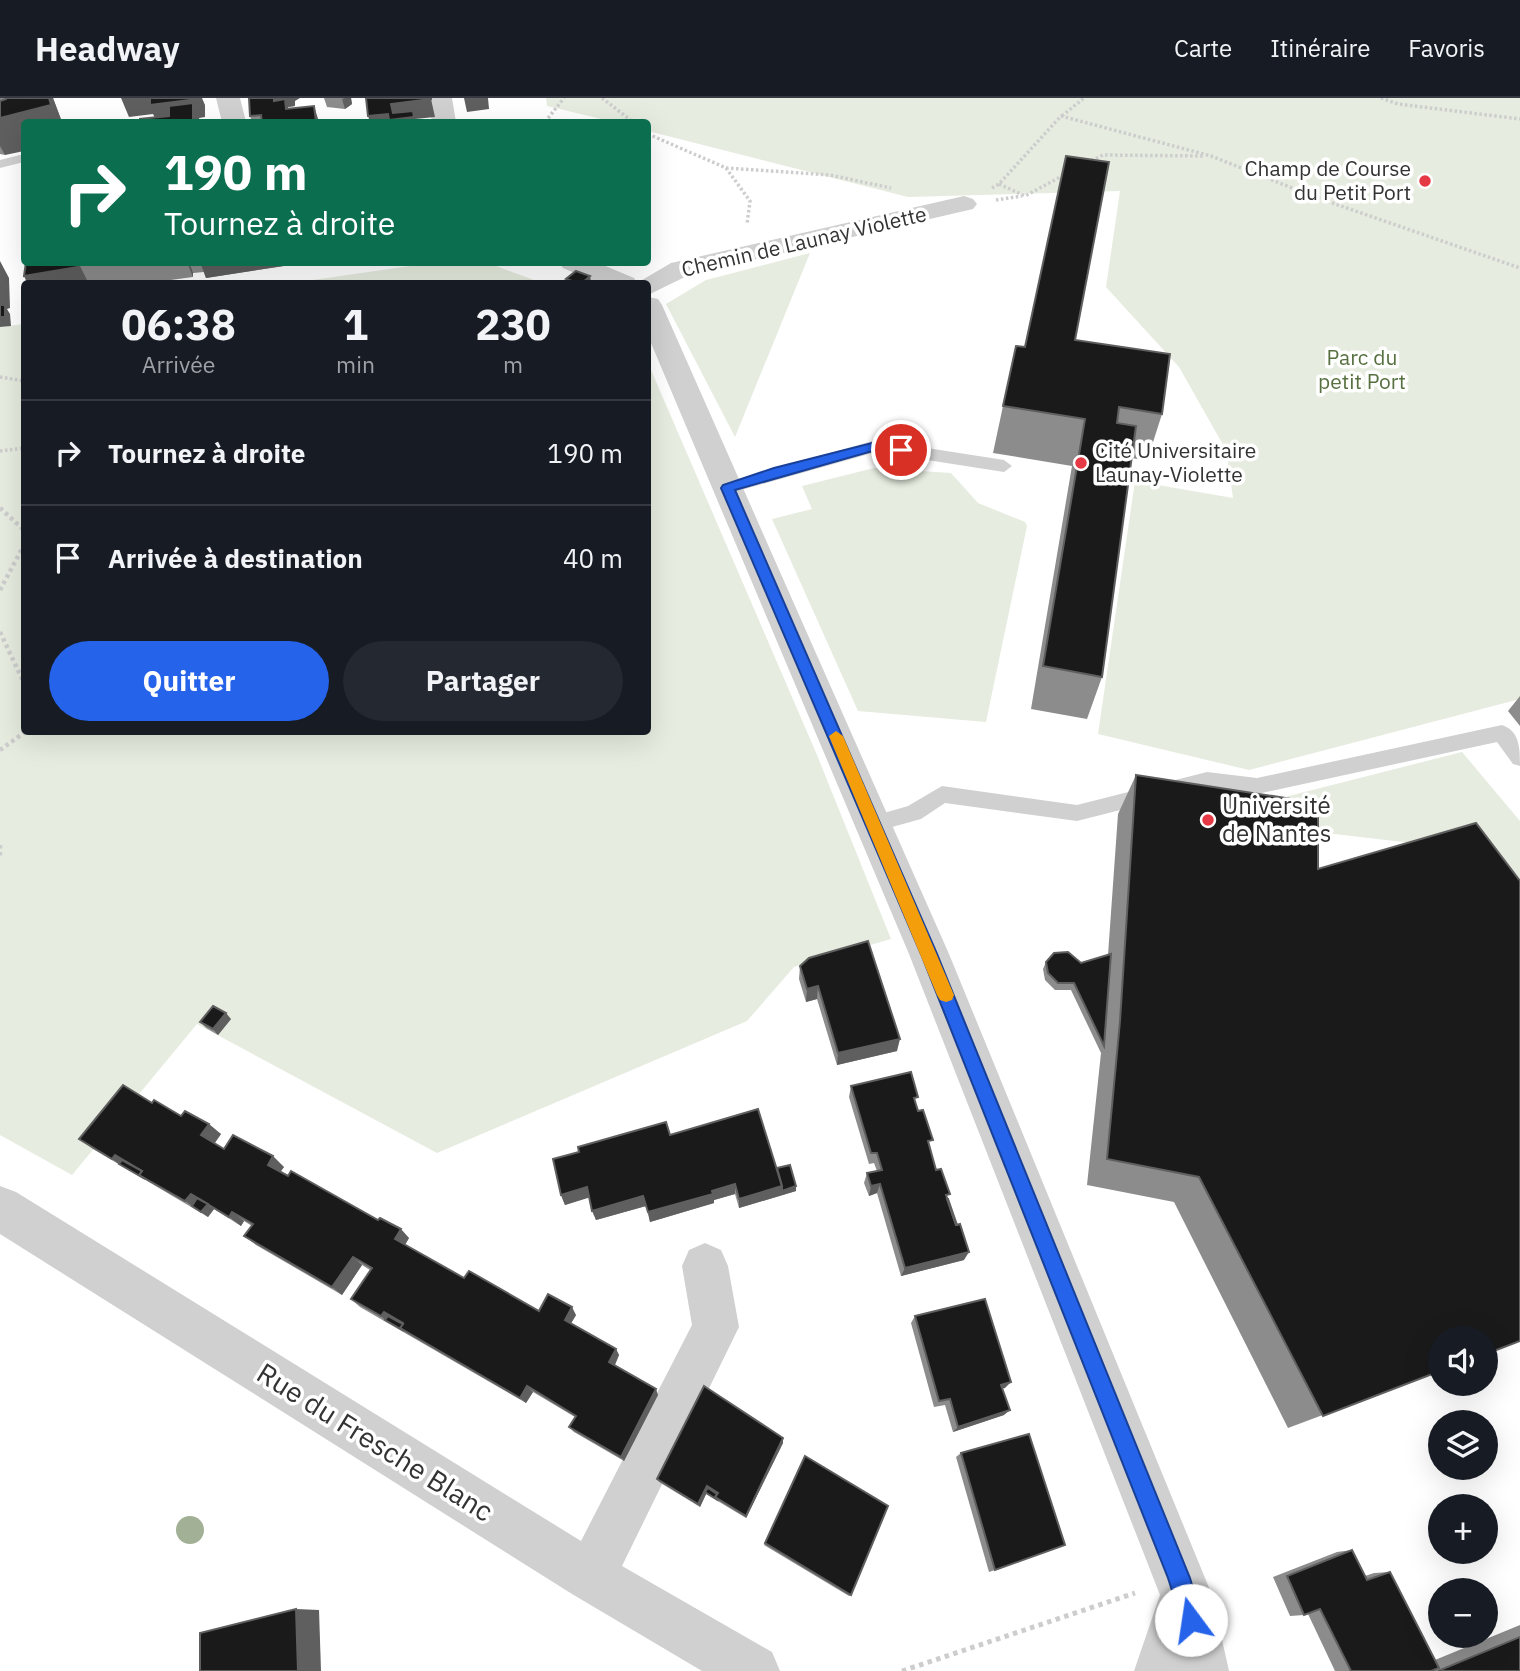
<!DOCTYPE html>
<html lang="fr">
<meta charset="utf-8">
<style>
body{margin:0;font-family:"IBM Plex Sans",sans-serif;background:#242831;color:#f1f3f6;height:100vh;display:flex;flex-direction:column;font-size:26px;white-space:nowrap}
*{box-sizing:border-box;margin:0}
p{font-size:23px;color:#9ea1a6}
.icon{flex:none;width:38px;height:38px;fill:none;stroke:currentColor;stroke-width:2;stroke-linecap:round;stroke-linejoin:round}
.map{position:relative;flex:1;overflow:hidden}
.sheet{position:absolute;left:21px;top:182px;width:630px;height:455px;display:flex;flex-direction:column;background:#171b24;border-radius:7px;box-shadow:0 7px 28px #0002}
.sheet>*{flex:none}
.top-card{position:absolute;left:21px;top:21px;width:630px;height:147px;border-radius:7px;box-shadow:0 7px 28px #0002;background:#0b6e4f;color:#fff;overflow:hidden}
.controls{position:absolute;left:1428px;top:1228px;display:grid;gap:14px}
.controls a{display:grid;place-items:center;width:70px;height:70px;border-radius:50%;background:#171b24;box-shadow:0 7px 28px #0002;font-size:35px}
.pin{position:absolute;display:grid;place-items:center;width:60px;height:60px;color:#fff;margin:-30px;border:4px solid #fff;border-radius:50%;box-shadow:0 2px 7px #0007}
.me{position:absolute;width:77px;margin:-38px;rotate:346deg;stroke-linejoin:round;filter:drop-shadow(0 0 5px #0008)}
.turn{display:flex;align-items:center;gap:24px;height:147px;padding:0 28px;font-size:32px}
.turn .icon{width:91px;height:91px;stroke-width:2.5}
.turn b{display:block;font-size:49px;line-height:60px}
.eta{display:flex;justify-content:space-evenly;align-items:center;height:119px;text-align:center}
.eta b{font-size:42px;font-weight:800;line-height:49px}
.action{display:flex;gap:14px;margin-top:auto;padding:14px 28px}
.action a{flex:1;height:80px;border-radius:42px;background:#2563eb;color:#fff;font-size:28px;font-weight:800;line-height:80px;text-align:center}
.action a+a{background:#242831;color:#f1f3f6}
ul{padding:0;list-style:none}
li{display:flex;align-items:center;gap:21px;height:105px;padding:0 28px;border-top:2px solid #363941}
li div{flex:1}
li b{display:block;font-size:26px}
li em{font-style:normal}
header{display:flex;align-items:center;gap:42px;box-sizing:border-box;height:98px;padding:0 35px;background:#171b24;border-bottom:2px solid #363941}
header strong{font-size:33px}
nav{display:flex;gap:38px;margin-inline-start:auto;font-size:24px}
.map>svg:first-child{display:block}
.green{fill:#e6ecdf}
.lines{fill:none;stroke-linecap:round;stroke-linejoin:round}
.path-far2{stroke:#cdcdcd;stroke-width:3.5;stroke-dasharray:2.5 2.5;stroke-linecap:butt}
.path-far1{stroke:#cdcdcd;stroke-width:4.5;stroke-dasharray:3.5 3.5;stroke-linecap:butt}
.path{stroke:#cdcdcd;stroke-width:5;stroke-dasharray:4.5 4.5;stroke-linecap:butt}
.lane{fill:#d0d0d0;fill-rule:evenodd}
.street{fill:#d0d0d0;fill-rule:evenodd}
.tree{fill:#a2b095}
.wall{fill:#8c8c8c}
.shaded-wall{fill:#5f5f5f}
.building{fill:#1a1a1a;stroke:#5f5f5f;stroke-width:2}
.route{fill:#2563eb;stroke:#184099;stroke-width:2}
.slow{fill:#f59e0b}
.poi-dot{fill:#e63946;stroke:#fff;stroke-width:2.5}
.labels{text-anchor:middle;stroke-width:7;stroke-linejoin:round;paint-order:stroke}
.far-poi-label{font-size:21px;fill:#333;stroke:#fff;text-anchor:end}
.far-street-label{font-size:21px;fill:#333;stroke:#fff}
.far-park-label{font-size:21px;fill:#56703f;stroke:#fff}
.poi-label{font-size:24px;fill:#333;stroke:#fff;text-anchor:start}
.near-street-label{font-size:28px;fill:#333;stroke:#fff}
</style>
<header>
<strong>Headway</strong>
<nav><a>Carte</a><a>Itinéraire</a><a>Favoris</a></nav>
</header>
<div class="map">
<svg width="1520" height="1573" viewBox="0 0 1520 1573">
<rect width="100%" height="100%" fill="#fff"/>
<!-- green -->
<g class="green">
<polygon points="546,0 1520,0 1520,601 1249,672 1098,636 1135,383 1233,400 1226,352 1179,269 1106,189 1120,93 908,99 648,33 648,24 614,24 547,8"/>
<polygon points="810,155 735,339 666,206 706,182"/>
<polygon points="431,165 488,165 542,185 292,185"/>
<polygon points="24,226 24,634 648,634 648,265 817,657 891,841 794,869 747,923 437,1055 197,926 72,1077 0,1037 0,229"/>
<polygon points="874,370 951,375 978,405 1025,424 1027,428 986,624 858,613 772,421 812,411 802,388"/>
<polygon points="1462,654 1520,723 1520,854 1446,749 1144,714 1277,701"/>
</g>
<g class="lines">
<!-- path-far2 -->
<g class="path-far2">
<polyline points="602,0 633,24"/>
<polyline points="1381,0 1398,6 1520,21"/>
<polyline points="1062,18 1084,0"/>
<polyline points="545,24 564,0"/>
<polyline points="648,36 726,70 750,103 747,126"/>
<polyline points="1087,65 1103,57 1203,58"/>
<polyline points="726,70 830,77 891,90"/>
<polyline points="999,86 1025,98 1064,77"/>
<polyline points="992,90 999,86 1061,18 1211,58 1315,99 1520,170"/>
<polyline points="996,102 1022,98"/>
<polyline points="0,279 24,283"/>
<polyline points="0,353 24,350"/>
</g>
<!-- path-far1 -->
<g class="path-far1">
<polyline points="0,410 24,432"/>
<polyline points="0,492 24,447"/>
<polyline points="0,534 24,585"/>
<polyline points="0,652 25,634"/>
<polyline points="0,747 0,760"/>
</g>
<!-- path -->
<polyline class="path" points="902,1573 1135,1495"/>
<!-- lane -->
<g class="lane">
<polygon points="24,56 24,64 0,70 0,62"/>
<polygon points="876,342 1004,362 1012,368 1004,374 876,354 727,396 719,390 721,386"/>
<path d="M1502 627C1520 633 1520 651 1520 668L1513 666 1497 644 1257 696 1207 690 1077 723 945 705 921 721 874 734 867 732 864 726 867 720 908 708 942 688 1077 707 1207 674 1257 680Z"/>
</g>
<!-- street -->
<g class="street">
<polygon points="216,0 240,0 246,24 222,24"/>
<polygon points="428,0 452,0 456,24 432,24"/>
<polygon points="964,98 973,101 977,106 973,111 689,177 648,197 648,186 600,186 563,170 559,164 596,164 634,180 637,185 671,165"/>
<polygon points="648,199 658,201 662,207 949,856 1212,1497 1229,1573 1134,1573 1160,1497 909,856 648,238"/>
<polygon points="0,1088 16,1094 581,1443 692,1227 682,1168 689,1152 705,1145 721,1152 728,1168 739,1229 622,1468 772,1554 780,1573 702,1573 572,1496 0,1136"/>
</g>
</g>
<!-- trees -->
<circle class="tree" cx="190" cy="1432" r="14"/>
<!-- wall -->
<g class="wall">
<polygon points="0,0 53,0 62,24 24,24 5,57 0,56"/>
<polygon points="324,0 351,0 352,6 345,11 327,9"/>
<polygon points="295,3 295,8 288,9 288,11 319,24 252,24 250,18"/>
<polygon points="26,164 310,164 206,180 204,174 193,175 193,179 141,186 28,186 24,178"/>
<polygon points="590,178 591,186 567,186 566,181"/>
<polygon points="1075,242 1162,316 1147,363 1132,360 1102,579 1087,621 1031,611 1072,368 993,355 1003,308 1025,249"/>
<polygon points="1520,598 1520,628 1508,613"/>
<polygon points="1136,677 1318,771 1440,1273 1288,1330 1174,1104 1087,1087 1101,955 1071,892 1055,892 1045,882 1043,871 1046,864 1081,865 1108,857 1118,716"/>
<polygon points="800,868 897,953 837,967 817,901 806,904 799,881"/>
<polygon points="231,921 218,937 206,930 200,924"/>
<polygon points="851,988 930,1050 936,1072 948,1101 964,1162 901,1178 877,1095 869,1098 864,1085 867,1075 877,1073 874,1065 869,1066 849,999"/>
<polygon points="152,1005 221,1036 215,1045 224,1051 284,1069 280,1074 409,1140 405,1147 464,1180 539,1213 576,1217 571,1225 616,1251 619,1257 615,1267 658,1297 624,1363 574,1334 569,1329 575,1319 533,1294 526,1305 360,1209 351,1201 370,1172 362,1167 342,1197 256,1147 244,1138 252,1128 244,1123 241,1128 214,1111 208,1119 93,1051 79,1041"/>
<polygon points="670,1037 777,1070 796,1093 739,1110 735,1096 714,1102 714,1105 650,1124 646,1108 596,1122 589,1099 565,1107 561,1097"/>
<polygon points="915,1218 1005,1290 1002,1290 1004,1317 953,1334 945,1307 934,1309 911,1225"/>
<polygon points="783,1340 783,1345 746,1420 706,1396 700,1409 659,1384 657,1381"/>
<polygon points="961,1355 995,1472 989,1474 956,1359"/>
<polygon points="765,1445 851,1497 849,1498 764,1447"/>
<polygon points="1352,1452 1365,1478 1374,1475 1390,1474 1435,1562 1520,1527 1520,1573 1335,1573 1308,1516 1304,1517 1290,1518 1273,1479 1337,1454"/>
</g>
<!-- shaded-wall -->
<g class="shaded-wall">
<polygon points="47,0 53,0 62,24 24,24 24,53 5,57 0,48 0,20"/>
<polygon points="121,0 202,0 205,7 205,19 199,20 200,24 157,24 153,16 129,19"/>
<polygon points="268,0 300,0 295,3 295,8 288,9 291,19"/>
<polygon points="345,0 351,0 352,6 345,11 342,1"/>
<polygon points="464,0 488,0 489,11 467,14"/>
<polygon points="431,1 435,19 415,21 415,24 370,24 368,18 388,16 391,6"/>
<polygon points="314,8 319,24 316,24"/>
<polygon points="0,163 9,180 10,210 7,211 10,216 11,228 0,229"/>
<polygon points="78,164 89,186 28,186 24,178"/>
<polygon points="187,164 189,164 193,175 193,179"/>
<polygon points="200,164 310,164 206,180"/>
<polygon points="590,178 591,186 581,186"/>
<polygon points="818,888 817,901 806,904 807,891"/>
<polygon points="226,915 231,921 218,937 213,931"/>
<polygon points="900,941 897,953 837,967 838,955"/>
<polygon points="209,1026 221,1036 213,1047 201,1037"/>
<polygon points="115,1057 129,1067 119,1066 126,1071 112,1061"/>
<polygon points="273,1058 284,1069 278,1077 268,1067"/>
<polygon points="735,1086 735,1096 714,1102 714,1105 650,1124 648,1114"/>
<polygon points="880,1086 877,1095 869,1098 871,1088"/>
<polygon points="782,1088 796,1088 796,1093 739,1110 739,1101"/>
<polygon points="587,1089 591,1099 565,1107 561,1097"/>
<polygon points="191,1096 203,1105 198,1112 185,1103"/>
<polygon points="643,1098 646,1108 596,1122 592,1113"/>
<polygon points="207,1107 214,1111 208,1119 201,1114"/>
<polygon points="232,1114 244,1123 241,1128 229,1119"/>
<polygon points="401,1131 409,1140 403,1150 395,1141"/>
<polygon points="969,1154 964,1162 901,1178 905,1170"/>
<polygon points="353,1159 362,1167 342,1197 332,1189"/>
<polygon points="572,1209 576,1217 569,1229 565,1222"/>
<polygon points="384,1214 392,1221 385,1222 381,1218"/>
<polygon points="616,1251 619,1257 613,1271 609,1264"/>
<polygon points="1011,1284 1005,1290 995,1293 1001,1287"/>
<polygon points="527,1288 533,1294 526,1305 520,1300"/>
<polygon points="656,1291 658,1297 624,1363 621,1359"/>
<polygon points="1010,1312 1004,1317 953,1334 958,1329"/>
<polygon points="783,1340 783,1345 746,1420 746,1418"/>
<polygon points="707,1388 708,1392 700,1409 698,1406"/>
<polygon points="296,1511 319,1512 321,1573 298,1573"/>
</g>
<!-- building -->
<g class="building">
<polygon points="6,0 49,0 51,7 0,20 0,3 6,1"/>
<polygon points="150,0 198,0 198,1 150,7"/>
<polygon points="249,0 274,0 274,3 285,1 286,11 314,8 316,24 262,24 261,17 250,18"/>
<polygon points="366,0 431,0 431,1 391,6 393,15 413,13 414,19 389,22 388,16 368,18"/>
<polygon points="193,5 193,24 140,24 140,21 169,18 169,8"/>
<polygon points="1066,58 1109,64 1075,242 1170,256 1162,316 1119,309 1117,325 1136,328 1102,579 1043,568 1085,321 1003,308 1016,248 1025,249"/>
<polygon points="26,164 78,164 78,169 24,178"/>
<polygon points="576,173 590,178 581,186 566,181"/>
<rect x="0" y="207" width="5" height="12"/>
<polygon points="1136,677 1318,705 1318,771 1476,725 1520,783 1520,1243 1486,1256 1486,1241 1440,1241 1440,1273 1323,1318 1199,1079 1107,1061 1120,923"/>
<polygon points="868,843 900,941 838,955 818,888 807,891 800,868 809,860"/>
<polygon points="1068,854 1081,865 1111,856 1104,948 1074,885 1058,885 1048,875 1046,864 1054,855"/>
<polygon points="213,908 226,915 213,931 200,924"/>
<polygon points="911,974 918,999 914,1000 918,1013 923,1012 933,1042 928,1043 936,1072 941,1071 950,1096 946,1097 956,1127 960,1126 969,1154 905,1170 880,1086 871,1088 867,1075 882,1072 877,1055 871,1055 851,988"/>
<polygon points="123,987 152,1005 154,1002 181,1018 185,1013 209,1026 201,1037 224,1051 233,1037 273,1058 268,1067 288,1078 291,1073 378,1122 380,1120 401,1131 395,1141 464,1180 469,1173 539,1213 548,1196 572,1209 565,1222 616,1251 609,1264 656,1291 621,1359 569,1329 576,1318 527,1288 520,1300 400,1230 403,1225 384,1214 381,1218 351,1201 372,1170 353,1159 332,1189 244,1138 253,1126 232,1114 229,1119 191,1096 185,1103 139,1077 142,1073 115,1057 112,1061 79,1041"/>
<polygon points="758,1011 782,1088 739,1101 735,1086 712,1093 713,1096 648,1114 643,1098 592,1113 587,1089 561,1097 553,1061 579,1054 578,1049 666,1024 670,1037"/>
<polygon points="122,1062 142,1073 139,1077 145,1081 119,1066"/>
<polygon points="790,1067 796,1088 782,1093 782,1088 777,1070"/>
<polygon points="197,1100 208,1106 201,1114 192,1108"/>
<polygon points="947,1101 948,1101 957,1127 956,1127"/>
<polygon points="985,1201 1011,1284 1001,1287 1010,1312 958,1329 950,1301 939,1303 915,1218"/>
<polygon points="388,1218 403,1226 400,1230 404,1233 385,1222"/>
<polygon points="704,1288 783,1340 746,1418 715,1399 718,1395 707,1388 698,1406 657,1381"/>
<polygon points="1029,1336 1065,1447 995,1472 961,1355"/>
<polygon points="805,1358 888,1408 851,1497 765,1445"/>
<polygon points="708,1390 717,1396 715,1399 716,1401 705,1394"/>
<polygon points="1352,1452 1367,1482 1390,1474 1439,1570 1431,1573 1351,1573 1320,1511 1304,1517 1287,1478"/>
<polygon points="296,1511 298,1573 200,1573 200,1535"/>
<polygon points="1520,1539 1520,1573 1438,1573"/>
</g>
<!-- route -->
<polygon class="route" points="876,344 901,348 908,352 901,357 876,352 735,392 937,856 1190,1480 1202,1522 1199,1530 1191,1533 1184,1530 1168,1480 921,856 721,390 723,387 774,370"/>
<!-- slow -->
<polygon class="slow" points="836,633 843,638 954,897 952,902 946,904 940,902 937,897 829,638"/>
<!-- markers -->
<g class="poi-dot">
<circle cx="1425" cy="83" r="7"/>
<circle cx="1081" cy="365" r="7"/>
<circle cx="1208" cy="722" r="7"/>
</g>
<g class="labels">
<!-- far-poi labels -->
<g class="far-poi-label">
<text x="1411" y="78">Champ de Course<tspan x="1411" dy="24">du Petit Port</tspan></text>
<text x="1095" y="360" text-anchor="start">Cité Universitaire<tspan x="1095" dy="24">Launay-Violette</tspan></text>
</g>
<!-- far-street labels -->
<g class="far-street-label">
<text transform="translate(804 144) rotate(-13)" y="7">Chemin de Launay Violette</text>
</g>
<!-- far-park labels -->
<g class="far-park-label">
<text x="1362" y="267">Parc du<tspan x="1362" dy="24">petit Port</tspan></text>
</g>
<!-- poi labels -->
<g class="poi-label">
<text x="1222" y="716">Université<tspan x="1222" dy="28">de Nantes</tspan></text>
</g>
<!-- near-street labels -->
<g class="near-street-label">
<text transform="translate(375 1344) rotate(32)" y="10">Rue du Fresche Blanc</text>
</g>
</g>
</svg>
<div class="controls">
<a><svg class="icon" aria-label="sound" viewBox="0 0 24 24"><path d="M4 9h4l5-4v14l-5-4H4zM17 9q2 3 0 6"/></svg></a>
<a><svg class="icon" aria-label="layers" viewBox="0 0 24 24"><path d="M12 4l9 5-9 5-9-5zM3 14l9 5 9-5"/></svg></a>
<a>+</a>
<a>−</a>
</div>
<div class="pin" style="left:901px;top:352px;background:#d93025"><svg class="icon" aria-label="arrive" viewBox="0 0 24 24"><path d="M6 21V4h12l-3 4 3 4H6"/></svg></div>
<svg class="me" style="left:1191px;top:1522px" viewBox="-20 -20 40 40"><circle r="19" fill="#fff"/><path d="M0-13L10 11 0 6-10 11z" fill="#2563eb"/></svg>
<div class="top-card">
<div class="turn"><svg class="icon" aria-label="right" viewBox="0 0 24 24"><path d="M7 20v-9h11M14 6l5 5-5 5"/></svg><div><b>190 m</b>Tournez à droite</div></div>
</div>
<section class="sheet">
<div class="eta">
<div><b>06:38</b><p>Arrivée</p></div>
<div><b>1</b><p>min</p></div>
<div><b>230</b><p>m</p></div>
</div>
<ul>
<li><svg class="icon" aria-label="right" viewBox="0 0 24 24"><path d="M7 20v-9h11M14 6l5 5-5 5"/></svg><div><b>Tournez à droite</b></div><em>190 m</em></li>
<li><svg class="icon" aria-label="arrive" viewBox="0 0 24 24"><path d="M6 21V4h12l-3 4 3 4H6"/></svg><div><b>Arrivée à destination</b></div><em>40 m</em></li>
</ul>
<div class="action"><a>Quitter</a><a>Partager</a></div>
</section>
</div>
